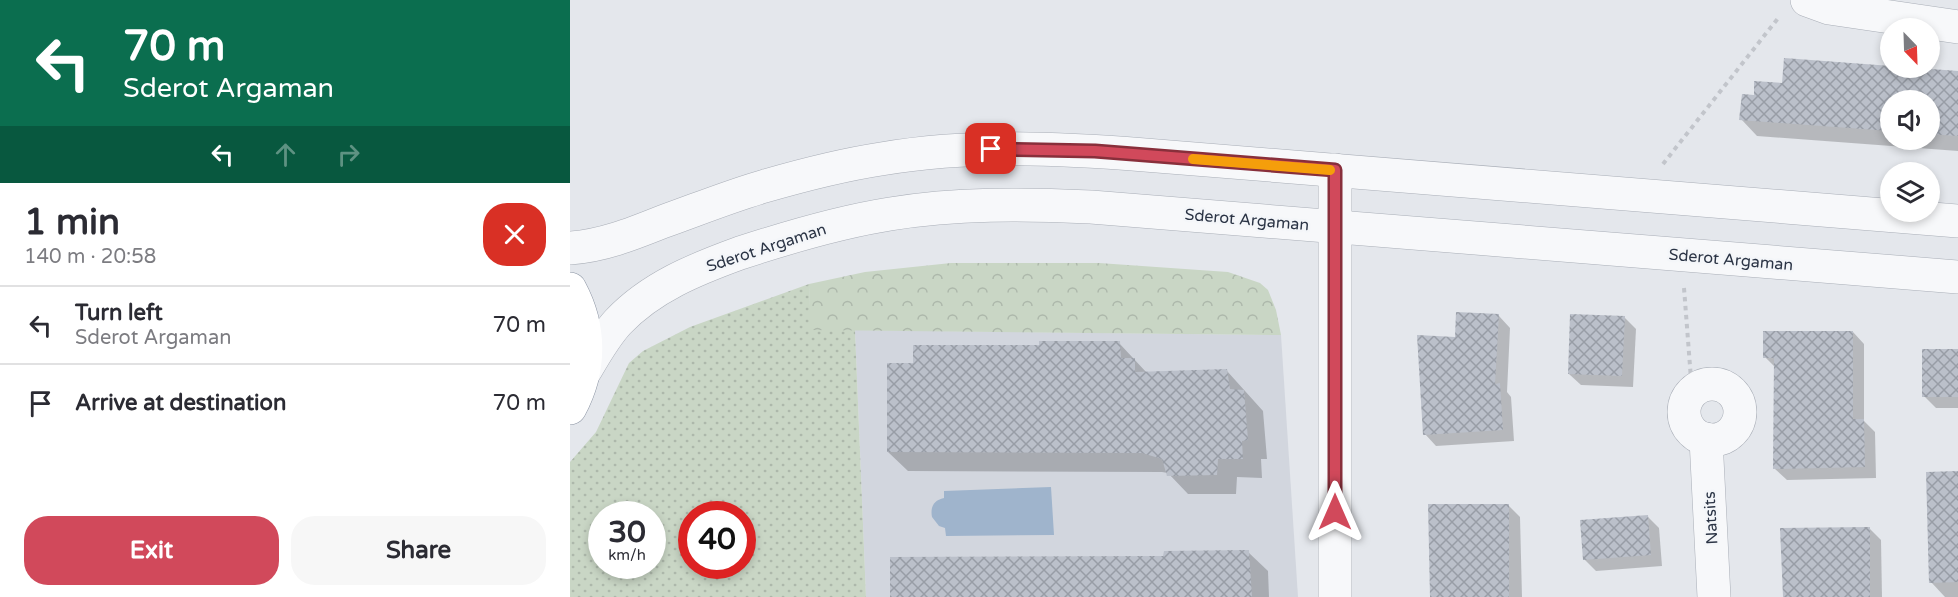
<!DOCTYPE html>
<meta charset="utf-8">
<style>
body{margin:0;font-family:"Varela Round",sans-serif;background:#f7f7f7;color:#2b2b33;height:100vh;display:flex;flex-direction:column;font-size:22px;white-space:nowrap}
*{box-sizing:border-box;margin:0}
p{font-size:20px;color:#7c7c81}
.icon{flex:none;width:33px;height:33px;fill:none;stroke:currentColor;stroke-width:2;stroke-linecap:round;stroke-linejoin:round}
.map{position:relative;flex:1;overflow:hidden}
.details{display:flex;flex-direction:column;background:#fff;width:570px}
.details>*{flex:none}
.top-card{background:#0b6e4f;color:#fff;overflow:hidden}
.needle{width:39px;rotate:157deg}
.fabs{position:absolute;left:1310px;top:18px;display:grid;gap:12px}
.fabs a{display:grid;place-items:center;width:60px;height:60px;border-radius:50%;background:#fff;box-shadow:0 3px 9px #0003;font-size:30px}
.speed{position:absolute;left:18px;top:501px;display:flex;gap:12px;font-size:30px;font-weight:700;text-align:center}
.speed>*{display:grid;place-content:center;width:78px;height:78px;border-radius:50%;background:#fff;box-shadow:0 3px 9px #0003;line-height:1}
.speed small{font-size:15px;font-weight:400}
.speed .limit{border:9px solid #d22;background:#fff;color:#111}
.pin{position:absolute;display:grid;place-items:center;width:51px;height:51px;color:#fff;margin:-26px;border-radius:12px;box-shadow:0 3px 9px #0006}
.me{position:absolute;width:66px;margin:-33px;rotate:0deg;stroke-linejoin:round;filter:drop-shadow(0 0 4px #0008)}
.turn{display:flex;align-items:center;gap:21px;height:126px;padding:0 24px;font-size:27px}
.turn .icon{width:78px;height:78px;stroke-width:2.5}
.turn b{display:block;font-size:42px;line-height:51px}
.lanes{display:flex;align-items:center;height:57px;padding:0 24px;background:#0003;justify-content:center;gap:30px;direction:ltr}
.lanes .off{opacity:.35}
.round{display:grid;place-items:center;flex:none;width:63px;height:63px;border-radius:24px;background:#f7f7f7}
.overview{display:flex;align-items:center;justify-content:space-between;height:102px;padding:0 24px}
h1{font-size:36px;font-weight:700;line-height:45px}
.button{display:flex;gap:12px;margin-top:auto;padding:12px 24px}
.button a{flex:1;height:69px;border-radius:24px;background:#d1495b;color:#fff;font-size:24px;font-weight:700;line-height:69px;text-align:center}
.button a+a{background:#f7f7f7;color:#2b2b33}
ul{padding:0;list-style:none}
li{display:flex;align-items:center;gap:18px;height:78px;padding:0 24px;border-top:2px solid #e1e1e2}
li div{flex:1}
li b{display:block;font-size:22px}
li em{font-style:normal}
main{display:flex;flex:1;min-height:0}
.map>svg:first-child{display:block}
.built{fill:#d2d6de}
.grass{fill:url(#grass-dots);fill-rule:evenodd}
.park{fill:url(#park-crowns)}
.water{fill:#9fb4cc}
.shadow{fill:#0003;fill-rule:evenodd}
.building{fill:url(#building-cross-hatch)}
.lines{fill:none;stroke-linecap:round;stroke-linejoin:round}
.minor-casing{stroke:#a9aeb7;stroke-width:34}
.highway-casing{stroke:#8b94a3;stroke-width:34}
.path{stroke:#c2c5cb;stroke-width:4;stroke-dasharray:4.5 4.5;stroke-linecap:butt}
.minor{stroke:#f7f8fa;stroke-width:33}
.highway{stroke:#fff;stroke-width:33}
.route-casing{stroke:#882f3b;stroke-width:15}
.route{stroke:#d1495b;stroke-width:10}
.slow{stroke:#f59e0b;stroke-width:10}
.labels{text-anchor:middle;stroke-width:5;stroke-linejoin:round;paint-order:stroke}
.street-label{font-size:16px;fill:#2b3445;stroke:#f4f6f9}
</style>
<main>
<section class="details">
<div class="top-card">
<div class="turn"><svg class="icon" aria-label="left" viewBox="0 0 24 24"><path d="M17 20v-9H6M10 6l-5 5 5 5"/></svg><div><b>70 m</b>Sderot Argaman</div></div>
<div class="lanes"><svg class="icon" aria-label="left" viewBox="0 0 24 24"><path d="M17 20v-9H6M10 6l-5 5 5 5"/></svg><svg class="icon off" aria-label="ahead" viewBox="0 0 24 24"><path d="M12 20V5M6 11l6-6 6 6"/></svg><svg class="icon off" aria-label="right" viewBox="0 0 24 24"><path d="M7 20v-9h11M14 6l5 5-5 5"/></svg></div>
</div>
<div class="overview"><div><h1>1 min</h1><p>140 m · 20:58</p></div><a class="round" style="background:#d93025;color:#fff"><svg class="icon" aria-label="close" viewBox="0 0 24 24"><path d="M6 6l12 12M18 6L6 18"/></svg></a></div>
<ul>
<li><svg class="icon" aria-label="left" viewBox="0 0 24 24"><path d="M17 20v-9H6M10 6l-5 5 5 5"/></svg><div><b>Turn left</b><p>Sderot Argaman</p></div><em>70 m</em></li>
<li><svg class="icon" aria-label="arrive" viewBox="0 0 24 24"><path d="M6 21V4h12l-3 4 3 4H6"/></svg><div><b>Arrive at destination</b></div><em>70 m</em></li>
</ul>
<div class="button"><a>Exit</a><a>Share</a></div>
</section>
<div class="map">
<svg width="1388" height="597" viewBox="0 0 1388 597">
<defs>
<pattern id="grass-dots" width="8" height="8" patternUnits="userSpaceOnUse" patternTransform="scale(1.5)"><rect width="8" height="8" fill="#c9d6c5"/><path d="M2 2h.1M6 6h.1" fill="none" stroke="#adb8ab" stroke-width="1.8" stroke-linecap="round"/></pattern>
<pattern id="park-crowns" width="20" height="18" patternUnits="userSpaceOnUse" patternTransform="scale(1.5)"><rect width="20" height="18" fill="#c9d6c5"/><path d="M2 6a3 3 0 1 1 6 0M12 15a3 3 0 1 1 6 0" fill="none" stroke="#adb8ab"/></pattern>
<pattern id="building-cross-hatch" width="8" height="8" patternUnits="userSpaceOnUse" patternTransform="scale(1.5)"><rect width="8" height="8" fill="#bbc0ca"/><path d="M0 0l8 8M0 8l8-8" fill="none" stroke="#989da6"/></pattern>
</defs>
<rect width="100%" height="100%" fill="#e4e7ec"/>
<!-- built -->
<polygon class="built" points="285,330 711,335 728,597 296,597"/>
<!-- grass -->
<path class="grass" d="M239 284 241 330H285L296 597H0V462L26 432 59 363 73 351 120 327ZM32 514H82V566H32ZM122 514H172V566H122Z"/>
<!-- park -->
<polygon class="park" points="381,263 529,263 658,272 690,283 698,290 706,310 711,335 240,330 239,284 295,272"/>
<!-- water -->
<path class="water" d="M481 487 484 535 376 536 375 528 369 526 362 517C360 507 364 500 374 498V491Z"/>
<!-- shadow -->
<g class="shadow">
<path d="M1388 73V151L1187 136 1171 119 1185 96ZM1320 100H1359V140H1320Z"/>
<polygon points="929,316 940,328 937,392 941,397 944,441 866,446 855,434"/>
<polygon points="1054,317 1066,329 1063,387 1011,385 999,374"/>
<polygon points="1283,332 1294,344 1294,421 1305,432 1306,478 1217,480 1205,469 1206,368 1195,357"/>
<polygon points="549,343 577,373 657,371 693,411 697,459 691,459 692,478 667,477 666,494 618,494 598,473 592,472 338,471 318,452 344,364 471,346"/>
<polygon points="1388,350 1388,408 1366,408 1354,396"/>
<polygon points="1388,473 1388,597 1375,597 1361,582"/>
<polygon points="938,505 950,517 952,597 861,597"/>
<polygon points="1077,516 1089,528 1092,566 1026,571 1014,559"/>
<polygon points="1299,528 1311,540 1312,597 1214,597"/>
<polygon points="678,552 698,571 699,597 322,597 594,557"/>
</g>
<!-- building -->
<g class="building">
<polygon points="1214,58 1388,71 1388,136 1359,134 1359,100 1320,100 1320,131 1169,120 1172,94 1184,95 1184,81 1212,83"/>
<polygon points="886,312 929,314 925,384 930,383 933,430 853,435 847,335 885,337"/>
<polygon points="1000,314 1055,316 1052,376 998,374"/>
<polygon points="1193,331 1283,331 1283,419 1294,419 1295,467 1203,469 1204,358 1193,358"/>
<polygon points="469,341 550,341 551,358 565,358 565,372 657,369 660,389 674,390 678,440 672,441 673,459 648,459 647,475 597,476 592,459 572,453 317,452 317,363 343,363 343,345 469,345"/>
<rect x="1352" y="349" width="36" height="48"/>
<polygon points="1388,471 1388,582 1359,583 1356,472"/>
<polygon points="858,504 939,504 939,597 860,597"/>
<polygon points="1078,515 1081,555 1013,560 1010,520"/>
<polygon points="1300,527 1300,597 1213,597 1210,528"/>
<polygon points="679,550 682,597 320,597 320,557 593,556 594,551"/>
</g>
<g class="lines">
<!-- minor casing -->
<g class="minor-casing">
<g id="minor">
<polyline points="1237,0 1259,8 1388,27"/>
<polyline points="765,170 765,597"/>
<path d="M0 248C32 246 62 234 92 222 126 210 160 196 195 186 233 175 272 165 311 159 398 144 487 148 575 155L1388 221"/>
<path d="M15 371C25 354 35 336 48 322 81 287 126 269 170 253 219 237 269 222 320 214 387 203 454 204 521 207L1388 277"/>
<circle cx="1142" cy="412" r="28"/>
<polyline points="1136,439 1144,597"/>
</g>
</g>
<!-- highway casing -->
<g class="highway-casing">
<path id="highway" d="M0 289C21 328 21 369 0 408"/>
</g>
<!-- path -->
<g class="path">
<polyline points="1093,164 1209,17"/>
<polyline points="1114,288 1122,392"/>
</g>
<!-- minor -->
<use href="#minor" class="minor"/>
<!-- highway -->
<use href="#highway" class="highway"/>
</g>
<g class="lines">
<!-- route casing -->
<g class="route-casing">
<polyline id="route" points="421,149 525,151 765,170 765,512"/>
</g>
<!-- route -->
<use href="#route" class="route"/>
<!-- slow -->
<polyline class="slow" points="623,159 760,170"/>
</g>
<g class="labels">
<!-- street labels -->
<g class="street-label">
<text transform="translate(677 219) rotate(5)" y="6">Sderot Argaman</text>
<text transform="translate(196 247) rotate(-18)" y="6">Sderot Argaman</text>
<text transform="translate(1161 259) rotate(5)" y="6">Sderot Argaman</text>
<text transform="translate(1140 518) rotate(-93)" y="6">Natsits</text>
</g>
</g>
</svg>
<div class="fabs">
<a><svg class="needle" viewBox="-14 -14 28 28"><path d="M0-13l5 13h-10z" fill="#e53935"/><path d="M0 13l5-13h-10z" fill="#7c7c81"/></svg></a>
<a><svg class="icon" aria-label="sound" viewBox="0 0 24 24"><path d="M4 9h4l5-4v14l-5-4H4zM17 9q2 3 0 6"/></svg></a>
<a><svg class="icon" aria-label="layers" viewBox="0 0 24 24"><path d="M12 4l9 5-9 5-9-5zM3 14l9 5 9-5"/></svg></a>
</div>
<div class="speed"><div>30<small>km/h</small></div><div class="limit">40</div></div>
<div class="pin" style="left:421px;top:149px;background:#d93025"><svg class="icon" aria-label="arrive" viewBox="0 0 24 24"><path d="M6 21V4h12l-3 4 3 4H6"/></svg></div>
<svg class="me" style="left:765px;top:512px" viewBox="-20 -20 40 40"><path d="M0-17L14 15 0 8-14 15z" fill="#d1495b" stroke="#fff" stroke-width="4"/></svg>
</div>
</main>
